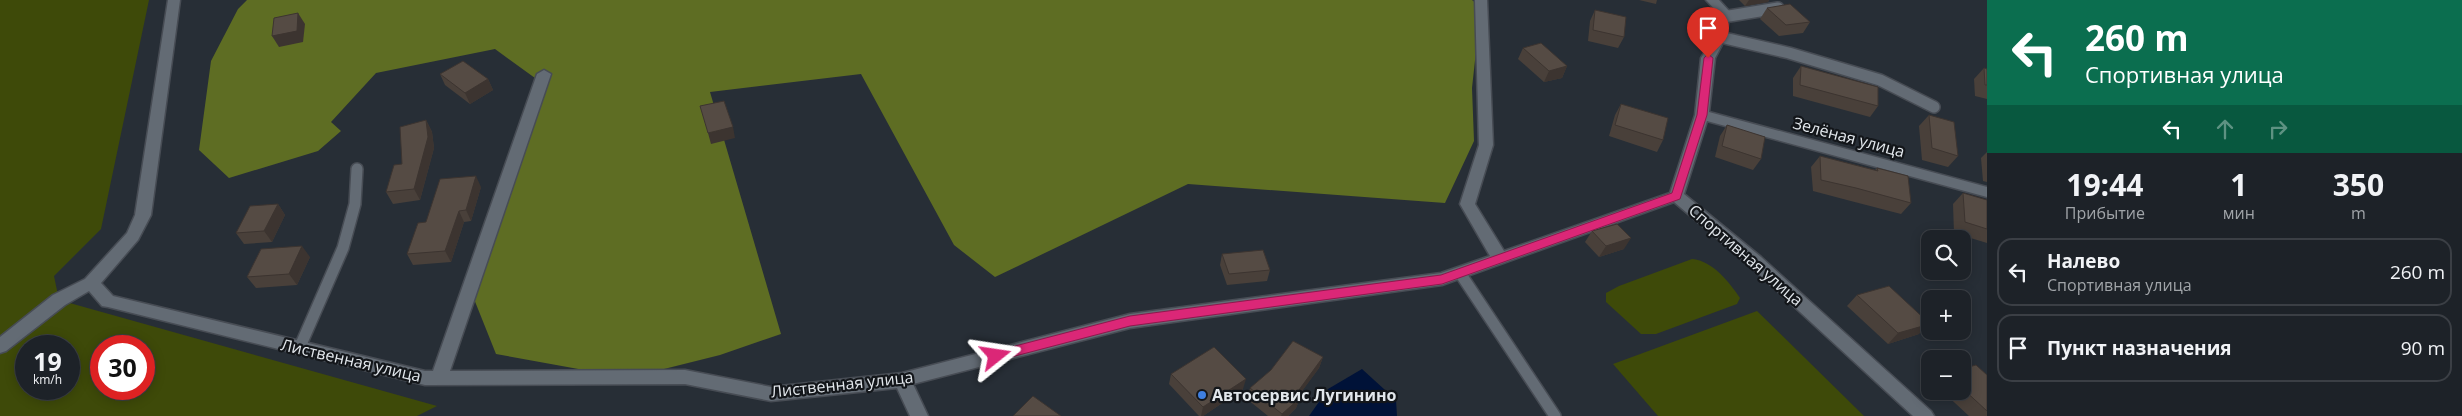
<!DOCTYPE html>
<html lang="ru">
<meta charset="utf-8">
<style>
body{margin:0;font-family:"Open Sans",sans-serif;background:#2a2f34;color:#f1f3f6;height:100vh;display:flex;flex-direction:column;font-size:19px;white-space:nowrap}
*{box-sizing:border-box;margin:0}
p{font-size:16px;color:#a0a4a8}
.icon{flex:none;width:28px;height:28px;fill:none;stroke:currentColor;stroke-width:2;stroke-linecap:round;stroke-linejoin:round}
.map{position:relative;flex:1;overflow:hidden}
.sheet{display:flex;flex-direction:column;background:#1d2228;width:475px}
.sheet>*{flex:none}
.top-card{background:#0b6e4f;color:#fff;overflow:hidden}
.buttons{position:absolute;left:1921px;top:230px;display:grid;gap:10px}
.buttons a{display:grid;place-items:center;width:50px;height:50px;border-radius:10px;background:#1d2228;box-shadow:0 2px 12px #0003,0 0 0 1px #3b3f45;font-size:25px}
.speed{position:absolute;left:15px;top:335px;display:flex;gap:10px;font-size:25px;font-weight:700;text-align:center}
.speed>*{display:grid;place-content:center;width:65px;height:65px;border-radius:50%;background:#1d2228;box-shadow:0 2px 12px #0003,0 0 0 1px #3b3f45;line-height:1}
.speed small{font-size:12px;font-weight:400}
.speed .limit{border:8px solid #d22;background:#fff;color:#111}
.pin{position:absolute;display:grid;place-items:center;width:42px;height:42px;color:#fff;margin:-51px -21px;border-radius:50% 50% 50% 0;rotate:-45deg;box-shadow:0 0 5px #0007}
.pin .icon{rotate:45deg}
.me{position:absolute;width:55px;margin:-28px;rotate:75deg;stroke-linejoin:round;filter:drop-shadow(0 0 4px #0008)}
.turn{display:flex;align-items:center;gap:18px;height:105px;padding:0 15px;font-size:22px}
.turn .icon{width:65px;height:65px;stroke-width:2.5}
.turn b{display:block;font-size:35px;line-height:42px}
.lanes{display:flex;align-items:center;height:48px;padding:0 15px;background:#0003;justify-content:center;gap:25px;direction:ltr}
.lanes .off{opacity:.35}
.eta{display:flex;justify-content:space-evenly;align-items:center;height:85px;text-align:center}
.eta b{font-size:30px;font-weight:700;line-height:35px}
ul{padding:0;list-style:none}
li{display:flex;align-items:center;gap:15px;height:68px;margin:0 10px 8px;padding:0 5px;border:2px solid #3b3f45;border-radius:15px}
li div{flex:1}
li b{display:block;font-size:19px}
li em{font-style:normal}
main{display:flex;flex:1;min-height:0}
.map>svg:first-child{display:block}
.green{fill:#3e4a09;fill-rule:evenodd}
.forest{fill:#5e6d23}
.water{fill:#001238}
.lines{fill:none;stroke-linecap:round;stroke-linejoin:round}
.service-casing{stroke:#474c54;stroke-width:14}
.minor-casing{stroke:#474c54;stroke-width:3}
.service{stroke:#636b74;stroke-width:11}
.minor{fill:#636b74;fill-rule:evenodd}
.wall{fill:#49403a}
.shaded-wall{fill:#3c3430}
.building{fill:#554b44;stroke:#3c3430}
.route{fill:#db2777;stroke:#8e194d}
.shop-dot{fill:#3f7fe0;stroke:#13161a;stroke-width:2}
.labels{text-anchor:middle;stroke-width:4.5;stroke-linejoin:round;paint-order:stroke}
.street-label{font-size:16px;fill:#e2e7ec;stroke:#13161a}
.poi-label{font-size:16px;font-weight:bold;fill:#e2e7ec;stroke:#13161a;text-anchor:start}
</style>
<main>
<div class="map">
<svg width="1987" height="416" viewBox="0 0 1987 416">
<rect width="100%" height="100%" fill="#272e36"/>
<!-- green -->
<g class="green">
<path d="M0 0H149L101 229 54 276 59 300 437 406 417 416H0ZM26 346H69V389H26ZM101 346H144V389H101Z"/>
<path d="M1692 259C1713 261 1729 282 1740 298L1737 304 1656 334H1641L1606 302V293L1619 286Z"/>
<polygon points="1757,311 1864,416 1658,416 1613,364"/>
</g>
<!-- forest -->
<polygon class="forest" points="247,0 1472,0 1486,11 1477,42 1472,88 1474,141 1445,203 1188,184 995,277 954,245 861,74 710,92 781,334 720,355 628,378 496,354 474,299 546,86 495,49 376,73 331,122 341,131 318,151 229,178 199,150 211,61 238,9"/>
<!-- water -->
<polygon class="water" points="1362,369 1396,400 1397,416 1309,416 1328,389"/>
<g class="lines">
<!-- service casing -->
<g class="service-casing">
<g id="service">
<polyline points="1723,17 1778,8"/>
<polyline points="1720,37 1789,53 1880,80 1934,107"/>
<polyline points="1460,273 1555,416"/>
<polyline points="299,349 343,248 355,204 357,169"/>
</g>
</g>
<!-- minor casing -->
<g class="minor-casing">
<polygon id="minor" points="168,0 180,0 151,215 138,240 101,283 113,296 425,371 433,371 537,74 544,70 551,74 450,371 685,370 771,387 902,373 1130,314 1441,273 1490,256 1460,204 1479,145 1475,0 1487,0 1493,145 1475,204 1504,251 1670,193 1695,115 1701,58 1714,37 1718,13 1706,0 1719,0 1730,12 1726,37 1715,58 1709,112 1987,187 1987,197 1707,121 1684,194 1761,257 1931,411 1934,416 1913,416 1749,265 1674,202 1442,285 1130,328 913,384 928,416 910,416 897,388 771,401 685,384 425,385 108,307 102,306 89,291 65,305 6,351 0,353 0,337 53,295 85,279 127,233 135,215"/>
</g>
<!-- service -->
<use href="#service" class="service"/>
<!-- minor -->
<use href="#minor" class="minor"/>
</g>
<!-- wall -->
<g class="wall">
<polygon points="1639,0 1657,0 1656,4"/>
<polygon points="1739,0 1769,0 1768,2 1745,6"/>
<polygon points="1767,8 1810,22 1803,33 1779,36 1760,19"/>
<polygon points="1595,10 1624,37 1618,48 1588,41 1590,21"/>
<polygon points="1523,48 1567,66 1562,78 1544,82 1518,59"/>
<polygon points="1801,66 1878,106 1870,117 1793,96 1793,78"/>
<polygon points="1984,68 1987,69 1987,99 1975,96 1974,79"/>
<polygon points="440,74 488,79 493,90 470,104 445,85"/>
<polygon points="1621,104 1663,140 1657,152 1609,136 1615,115"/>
<polygon points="1929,115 1958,156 1948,167 1922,160 1919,126"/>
<polygon points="426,120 432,132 434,148 420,200 393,204 386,192"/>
<polygon points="1727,125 1761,159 1753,170 1715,157 1720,136"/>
<polygon points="1987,152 1987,182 1983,181 1981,158"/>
<polygon points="1820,156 1875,170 1877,168 1911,203 1901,214 1847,200 1813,191 1811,167"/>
<polygon points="481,187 471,221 464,222 451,262 413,265 407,254 426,222"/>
<polygon points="1963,193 1987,200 1987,243 1954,233 1953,204"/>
<polygon points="278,204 285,215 272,242 244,244 236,233"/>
<polygon points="1592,231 1624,249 1599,257 1585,242"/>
<polygon points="1222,254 1270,270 1267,281 1227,285 1220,265"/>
<polygon points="310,257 297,285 256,288 247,277"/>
<polygon points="1857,295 1919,334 1888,344 1847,306"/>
<polygon points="1323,357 1319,368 1298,396 1300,398 1296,408 1288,416 1268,416 1247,399 1250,388"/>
<polygon points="1962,369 1987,375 1987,416 1969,416 1942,391 1962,391"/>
<polygon points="1171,374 1243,389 1203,416 1199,416 1169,384"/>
</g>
<!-- shaded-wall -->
<g class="shaded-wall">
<polygon points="1749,0 1769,0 1768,2 1745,6"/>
<polygon points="298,13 305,24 303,42 279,47 272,36"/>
<polygon points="1567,66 1562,78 1544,82 1549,71"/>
<polygon points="488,79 493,90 470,104 465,93"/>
<polygon points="426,120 432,132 434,148 420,200 414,189"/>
<polygon points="733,127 735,138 711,144 708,133"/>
<polygon points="476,176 481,187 471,221 466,210"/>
<polygon points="278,204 285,215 272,242 264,231"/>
<polygon points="459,211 464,222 451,262 445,251"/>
<polygon points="1631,238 1624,249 1599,257 1606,246"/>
<polygon points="302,246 310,257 297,285 289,274"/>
<polygon points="1930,324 1919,334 1888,344 1898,333"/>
<polygon points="1323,357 1319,368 1292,405 1296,394"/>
<polygon points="1246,379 1243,389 1203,416 1201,416 1203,407"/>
<polygon points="1300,398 1296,408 1288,416 1281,416 1282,414"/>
</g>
<!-- building -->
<g class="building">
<polygon points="1790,4 1810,22 1786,25 1767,8"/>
<polygon points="1595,10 1626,17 1624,37 1593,30"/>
<polygon points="298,13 297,31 272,36 274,18"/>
<polygon points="1541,43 1567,66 1549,71 1523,48"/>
<polygon points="463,61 488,79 465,93 440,74"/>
<polygon points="1801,66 1878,87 1878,106 1800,85"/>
<polygon points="1984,68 1987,69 1987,85 1985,85"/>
<polygon points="724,101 733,127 708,133 700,106"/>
<polygon points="1621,104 1668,118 1663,140 1615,125"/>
<polygon points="1929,115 1954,122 1958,156 1932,148"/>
<polygon points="426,120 428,137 414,189 386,192 394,165 402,164 400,127"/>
<polygon points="1727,125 1765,137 1761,159 1722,146"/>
<polygon points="1820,156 1878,171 1877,168 1908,176 1911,203 1856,188 1821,180"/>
<polygon points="476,176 466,210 459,211 445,251 407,254 418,223 426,222 440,179"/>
<polygon points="1963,193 1987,200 1987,229 1965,222"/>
<polygon points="278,204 264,231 236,233 250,206"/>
<polygon points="1617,224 1631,238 1606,246 1592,231"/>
<polygon points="302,246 289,274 247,277 261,249"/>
<polygon points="1263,250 1270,270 1229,274 1222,254"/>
<polygon points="1889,286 1930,324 1898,333 1857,295"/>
<polygon points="1293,341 1323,357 1296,394 1300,398 1282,414 1250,388 1271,370"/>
<polygon points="1214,347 1246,379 1203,407 1171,374"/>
<polygon points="1976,365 1987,375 1987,411 1962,388 1962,369"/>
<polygon points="1033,396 1061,416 1013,416"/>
</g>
<!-- route -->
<polygon class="route" points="1708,54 1713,58 1707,115 1680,199 1442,284 1130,326 996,361 990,356 996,351 1130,316 1441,275 1672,193 1697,115 1704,58"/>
<!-- markers -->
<circle class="shop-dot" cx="1202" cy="395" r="5"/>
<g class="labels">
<!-- street labels -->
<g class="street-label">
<text transform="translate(1849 137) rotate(15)" y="6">Зелёная улица</text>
<text transform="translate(1746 255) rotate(41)" y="6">Спортивная улица</text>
<text transform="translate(351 360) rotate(13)" y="6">Лиственная улица</text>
<text transform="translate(842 384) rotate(-6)" y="6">Лиственная улица</text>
</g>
<!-- poi labels -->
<g class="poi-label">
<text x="1212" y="401">Автосервис Лугинино</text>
</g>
</g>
</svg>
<div class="buttons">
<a><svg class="icon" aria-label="search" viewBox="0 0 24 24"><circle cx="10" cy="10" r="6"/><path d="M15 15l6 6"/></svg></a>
<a>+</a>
<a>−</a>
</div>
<div class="speed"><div>19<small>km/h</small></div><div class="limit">30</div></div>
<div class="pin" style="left:1708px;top:58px;background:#d93025"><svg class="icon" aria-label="arrive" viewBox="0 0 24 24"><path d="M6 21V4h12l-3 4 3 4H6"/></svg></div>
<svg class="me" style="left:996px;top:356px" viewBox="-20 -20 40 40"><path d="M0-17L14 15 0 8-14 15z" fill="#db2777" stroke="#fff" stroke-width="4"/></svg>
</div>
<section class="sheet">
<div class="top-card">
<div class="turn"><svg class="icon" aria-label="left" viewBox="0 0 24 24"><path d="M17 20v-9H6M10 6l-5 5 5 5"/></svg><div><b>260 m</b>Спортивная улица</div></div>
<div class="lanes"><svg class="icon" aria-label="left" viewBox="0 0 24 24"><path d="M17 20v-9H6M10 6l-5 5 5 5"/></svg><svg class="icon off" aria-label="ahead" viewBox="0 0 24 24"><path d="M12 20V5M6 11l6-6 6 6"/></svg><svg class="icon off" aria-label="right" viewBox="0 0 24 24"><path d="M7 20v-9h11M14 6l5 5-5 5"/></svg></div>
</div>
<div class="eta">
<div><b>19:44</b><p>Прибытие</p></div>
<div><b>1</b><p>мин</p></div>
<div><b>350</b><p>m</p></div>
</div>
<ul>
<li><svg class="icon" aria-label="left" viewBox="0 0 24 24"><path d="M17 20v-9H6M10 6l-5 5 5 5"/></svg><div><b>Налево</b><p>Спортивная улица</p></div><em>260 m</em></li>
<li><svg class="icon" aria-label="arrive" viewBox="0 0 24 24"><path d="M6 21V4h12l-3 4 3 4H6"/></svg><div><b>Пункт назначения</b></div><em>90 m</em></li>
</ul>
</section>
</main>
